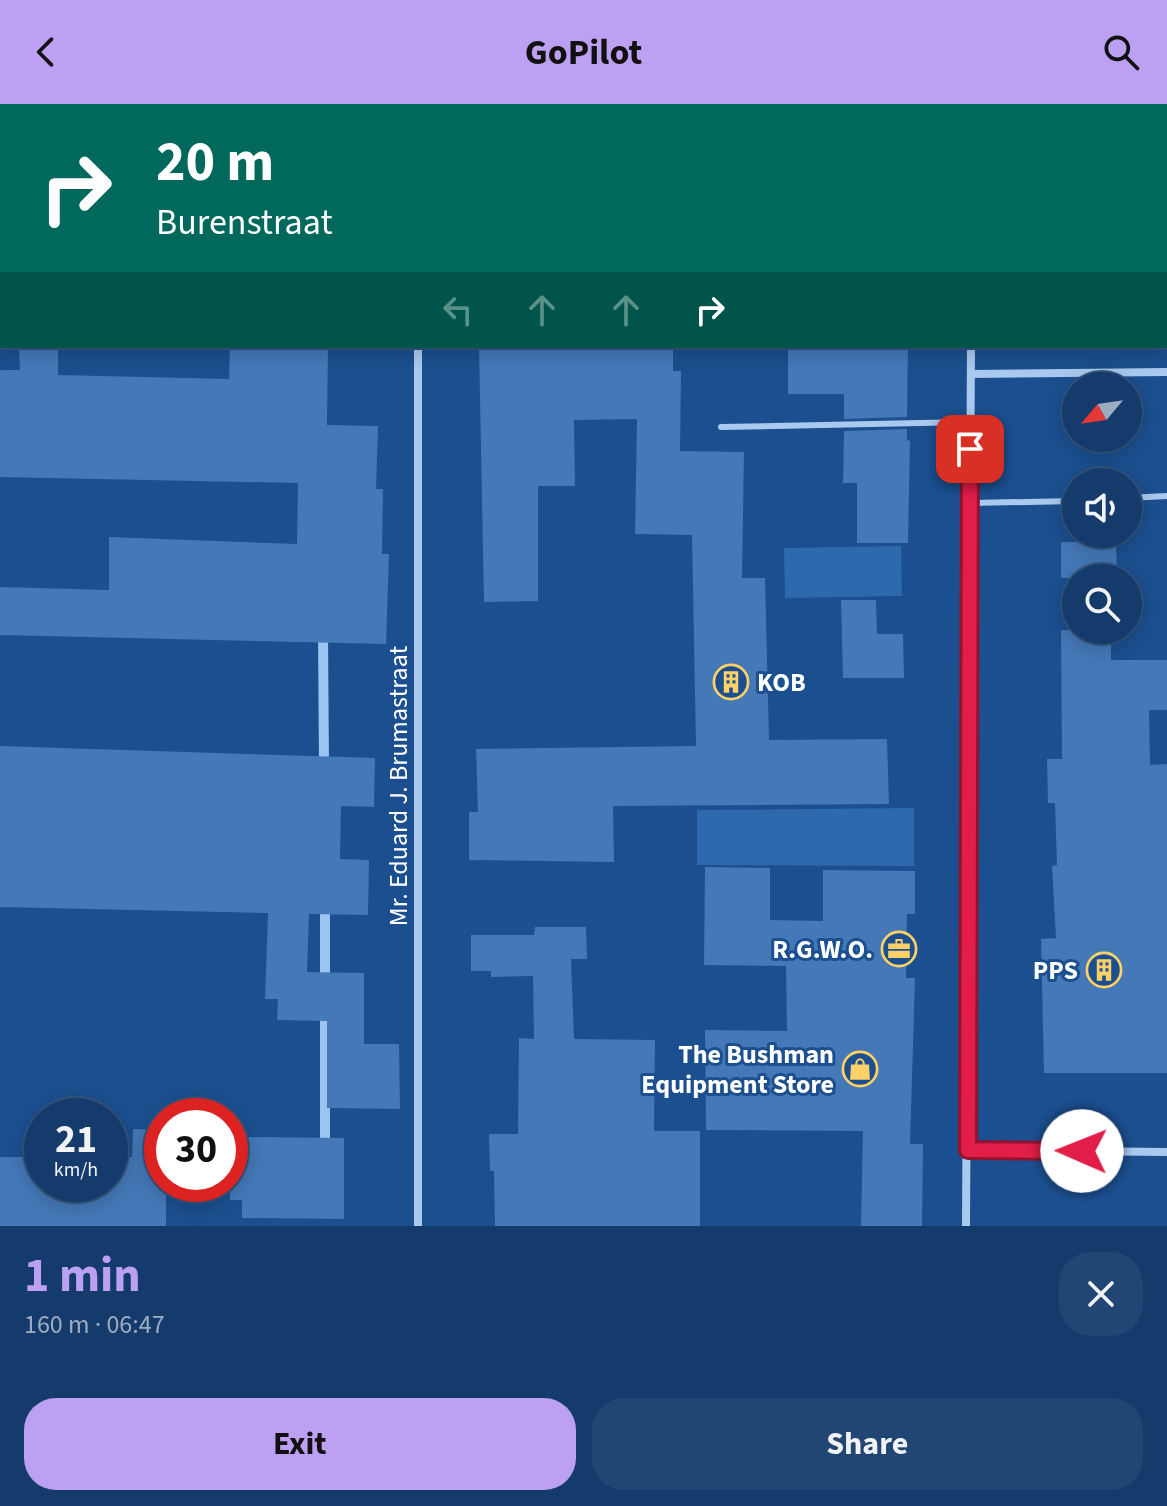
<!DOCTYPE html>
<meta charset="utf-8">
<style>
body{margin:0;font-family:"Source Sans 3",sans-serif;background:#214673;color:#f1f3f6;height:100vh;display:flex;flex-direction:column;font-size:30px;white-space:nowrap}
*{box-sizing:border-box;margin:0}
p{font-size:26px;color:#9dadc1}
.icon{flex:none;width:44px;height:44px;fill:none;stroke:currentColor;stroke-width:2;stroke-linecap:round;stroke-linejoin:round}
.map{position:relative;height:1122px;overflow:hidden}
.drawer{display:flex;flex-direction:column;background:#143b6b;flex:1}
.drawer>*{flex:none}
.hud{position:absolute;left:0px;top:0px;width:1168px;height:244px;box-shadow:0 4px 20px #0003,0 0 0 2px #33557e;background:#00695c;color:#fff;overflow:hidden}
.needle{width:52px;rotate:241deg}
.tools{position:absolute;left:1062px;top:268px;display:grid;gap:16px}
.tools a{display:grid;place-items:center;width:80px;height:80px;border-radius:50%;background:#143b6b;box-shadow:0 4px 20px #0003,0 0 0 2px #33557e;font-size:40px}
.speed{position:absolute;left:24px;top:994px;display:flex;gap:16px;font-size:40px;font-weight:700;text-align:center}
.speed>*{display:grid;place-content:center;width:104px;height:104px;border-radius:50%;background:#143b6b;box-shadow:0 4px 20px #0003,0 0 0 2px #33557e;line-height:1}
.speed small{font-size:20px;font-weight:400}
.speed .limit{border:12px solid #d22;background:#fff;color:#111}
.pin{position:absolute;display:grid;place-items:center;width:68px;height:68px;color:#fff;margin:-34px;border-radius:16px;box-shadow:0 4px 12px #0006}
.me{position:absolute;width:88px;margin:-44px;rotate:271deg;stroke-linejoin:round;filter:drop-shadow(0 0 6px #0008)}
.turn{display:flex;align-items:center;gap:28px;height:168px;padding:0 24px;font-size:36px}
.turn .icon{width:104px;height:104px;stroke-width:2.5}
.turn b{display:block;font-size:56px;line-height:68px}
.lanes{display:flex;align-items:center;height:76px;padding:0 24px;background:#0003;justify-content:center;gap:40px;direction:ltr}
.lanes .off{opacity:.35}
.round{display:grid;place-items:center;flex:none;width:84px;height:84px;border-radius:32px;background:#214673}
.summary{display:flex;align-items:center;justify-content:space-between;height:136px;padding:0 24px}
h1{font-size:48px;font-weight:700;line-height:60px;color:#bca0f2}
.cta{display:flex;gap:16px;margin-top:auto;padding:16px 24px}
.cta a{flex:1;height:92px;border-radius:32px;background:#bca0f2;color:#111;font-size:32px;font-weight:700;line-height:92px;text-align:center}
.cta a+a{background:#214673;color:#f1f3f6}
header{display:flex;justify-content:space-between;align-items:center;height:104px;padding:0 24px;background:#bca0f2;color:#111;font-size:36px;font-weight:700}
.map>svg:first-child{display:block}
.green{fill:#2e69ad}
.lines{fill:none;stroke-linecap:round;stroke-linejoin:round}
.stream{stroke:#9cc4f0;stroke-width:10}
.building{fill:#4478b7}
.service{stroke:#a9c9ee;stroke-width:6}
.minor{stroke:#a9c9ee;stroke-width:8}
.route-casing{stroke:#92132f;stroke-width:20}
.route{stroke:#e11d48;stroke-width:14}
.labels{text-anchor:middle;stroke-width:6;stroke-linejoin:round;paint-order:stroke}
.poi-label{font-size:26px;font-weight:bold;fill:#fff;stroke:#1b4f8f;text-anchor:end}
.street-label{font-size:26px;fill:#fff;stroke:#1b4f8f}
</style>
<header><svg class="icon" aria-label="back" viewBox="0 0 24 24"><path d="M15 5l-7 7 7 7"/></svg>GoPilot<svg class="icon" aria-label="search" viewBox="0 0 24 24"><circle cx="10" cy="10" r="6"/><path d="M15 15l6 6"/></svg></header>
<div class="map">
<svg width="1167" height="1122" viewBox="0 0 1167 1122">
<rect width="100%" height="100%" fill="#1b4f8f"/>
<!-- green -->
<g class="green">
<polygon points="901,442 902,492 785,494 784,444"/>
<polygon points="914,704 914,762 697,761 697,706"/>
</g>
<g class="lines">
<!-- stream -->
<g class="stream">
<polyline points="323,528 324,664"/>
<polyline points="325,880 325,800"/>
<polyline points="325,1044 325,904"/>
</g>
</g>
<!-- building -->
<g class="building">
<polygon points="19,242 58,242 58,271 229,275 230,242 328,243 327,321 378,322 376,385 383,385 382,450 389,450 386,540 0,531 0,483 109,486 109,433 297,440 298,379 0,373 0,266 20,266"/>
<polygon points="479,242 673,242 673,267 681,267 680,347 744,348 742,474 765,474 769,636 887,635 889,700 613,702 614,758 469,756 469,708 478,708 476,645 696,642 692,431 635,430 637,315 574,316 575,382 538,382 538,497 484,498"/>
<polygon points="788,242 908,242 907,313 844,315 844,290 788,290"/>
<polygon points="907,325 907,336 910,337 908,439 857,439 857,379 843,379 844,327"/>
<polygon points="1061,438 1116,438 1117,471 1111,471 1111,474 1061,474"/>
<polygon points="841,496 876,496 877,530 903,530 904,574 843,574"/>
<polygon points="1061,526 1111,526 1111,556 1167,556 1167,606 1149,606 1150,661 1167,660 1167,969 1044,969 1041,835 1056,834 1052,762 1057,761 1055,699 1048,699 1047,655 1062,655"/>
<polygon points="0,642 375,654 374,703 341,702 340,755 369,756 368,811 309,810 307,868 364,869 364,940 399,940 400,1005 327,1004 327,917 277,916 278,895 265,895 268,809 0,803"/>
<polygon points="705,763 770,764 770,816 823,817 823,766 915,767 915,810 907,810 906,874 915,874 910,1040 923,1040 922,1122 861,1122 863,1027 706,1026 705,926 787,927 786,862 704,861"/>
<polygon points="535,823 586,823 587,855 571,855 574,935 655,936 654,1027 700,1027 700,1122 495,1122 494,1067 490,1067 489,1030 518,1030 519,934 534,935 533,872 491,873 491,867 471,867 471,831 534,831"/>
<polygon points="133,1025 162,1026 162,1080 166,1080 166,1122 0,1122 0,1053 42,1053 42,1080 110,1080 110,1053 132,1053"/>
<polygon points="242,1033 344,1034 344,1115 242,1114 242,1096 230,1096 230,1034"/>
</g>
<g class="lines">
<!-- service -->
<g class="service">
<polyline points="721,323 969,318"/>
<polyline points="1128,394 1167,392"/>
<polyline points="971,399 1076,397"/>
</g>
<!-- minor -->
<g class="minor">
<polyline points="418,0 418,2"/>
<polyline points="971,2 971,0"/>
<polyline points="418,242 418,1122"/>
<polyline points="971,270 1167,268"/>
<polyline points="968,1046 1167,1048"/>
<polyline points="966,1122 971,242"/>
</g>
</g>
<g class="lines">
<!-- route casing -->
<g class="route-casing">
<polyline id="route" points="970,345 968,1046 1082,1047"/>
</g>
<!-- route -->
<use href="#route" class="route"/>
</g>
<!-- icons -->
<defs>
<g id="building-ring" transform="scale(1.8)"><circle r="9.5" fill="#1b4f8f" stroke="#ffd166" stroke-width="1.5"/><path d="M-4-6H4V6H1V3H-1V6H-4ZM-2.5-4.3h1.7v1.8h-1.7ZM.8-4.3h1.7v1.8H.8ZM-2.5-1h1.7V.8h-1.7ZM.8-1h1.7V.8H.8Z" fill="#ffd166"/></g>
<g id="office-ring" transform="scale(1.8)"><circle r="9.5" fill="#1b4f8f" stroke="#ffd166" stroke-width="1.5"/><path d="M-6-3h4V-5.5h4V-3h4V5H-6ZM-1-4.5V-3h2v-1.5ZM-6 0V1H6V0Z" fill="#ffd166"/></g>
<g id="shop-ring" transform="scale(1.8)"><circle r="9.5" fill="#1b4f8f" stroke="#ffd166" stroke-width="1.5"/><path d="M-5-2.5h2.3a2.7 3.5 0 0 1 5.4 0H5L5.5 6h-11ZM-1.5-2.5h3a1.5 2.3 0 0 0-3 0Z" fill="#ffd166"/></g>
</defs>
<g fill-rule="evenodd">
<use href="#building-ring" x="731" y="578"/>
<use href="#office-ring" x="899" y="845"/>
<use href="#building-ring" x="1104" y="866"/>
<use href="#shop-ring" x="860" y="965"/>
</g>
<g class="labels">
<!-- poi labels -->
<g class="poi-label">
<text x="757" y="587" text-anchor="start">KOB</text>
<text x="873" y="854">R.G.W.O.</text>
<text x="1078" y="875">PPS</text>
<text x="834" y="959">The Bushman<tspan x="834" dy="30">Equipment Store</tspan></text>
</g>
<!-- street labels -->
<g class="street-label">
<text transform="translate(398 682) rotate(-90)" y="9">Mr. Eduard J. Brumastraat</text>
</g>
</g>
</svg>
<div class="tools">
<a><svg class="needle" viewBox="-14 -14 28 28"><path d="M0-13l5 13h-10z" fill="#e53935"/><path d="M0 13l5-13h-10z" fill="#9dadc1"/></svg></a>
<a><svg class="icon" aria-label="sound" viewBox="0 0 24 24"><path d="M4 9h4l5-4v14l-5-4H4zM17 9q2 3 0 6"/></svg></a>
<a><svg class="icon" aria-label="search" viewBox="0 0 24 24"><circle cx="10" cy="10" r="6"/><path d="M15 15l6 6"/></svg></a>
</div>
<div class="speed"><div>21<small>km/h</small></div><div class="limit">30</div></div>
<div class="pin" style="left:970px;top:345px;background:#d93025"><svg class="icon" aria-label="arrive" viewBox="0 0 24 24"><path d="M6 21V4h12l-3 4 3 4H6"/></svg></div>
<svg class="me" style="left:1082px;top:1047px" viewBox="-20 -20 40 40"><circle r="19" fill="#fff"/><path d="M0-13L10 11 0 6-10 11z" fill="#e11d48"/></svg>
<div class="hud">
<div class="turn"><svg class="icon" aria-label="right" viewBox="0 0 24 24"><path d="M7 20v-9h11M14 6l5 5-5 5"/></svg><div><b>20 m</b>Burenstraat</div></div>
<div class="lanes"><svg class="icon off" aria-label="left" viewBox="0 0 24 24"><path d="M17 20v-9H6M10 6l-5 5 5 5"/></svg><svg class="icon off" aria-label="ahead" viewBox="0 0 24 24"><path d="M12 20V5M6 11l6-6 6 6"/></svg><svg class="icon off" aria-label="ahead" viewBox="0 0 24 24"><path d="M12 20V5M6 11l6-6 6 6"/></svg><svg class="icon" aria-label="right" viewBox="0 0 24 24"><path d="M7 20v-9h11M14 6l5 5-5 5"/></svg></div>
</div>
</div>
<section class="drawer">
<div class="summary"><div><h1>1 min</h1><p>160 m · 06:47</p></div><a class="round"><svg class="icon" aria-label="close" viewBox="0 0 24 24"><path d="M6 6l12 12M18 6L6 18"/></svg></a></div>
<div class="cta"><a>Exit</a><a>Share</a></div>
</section>
